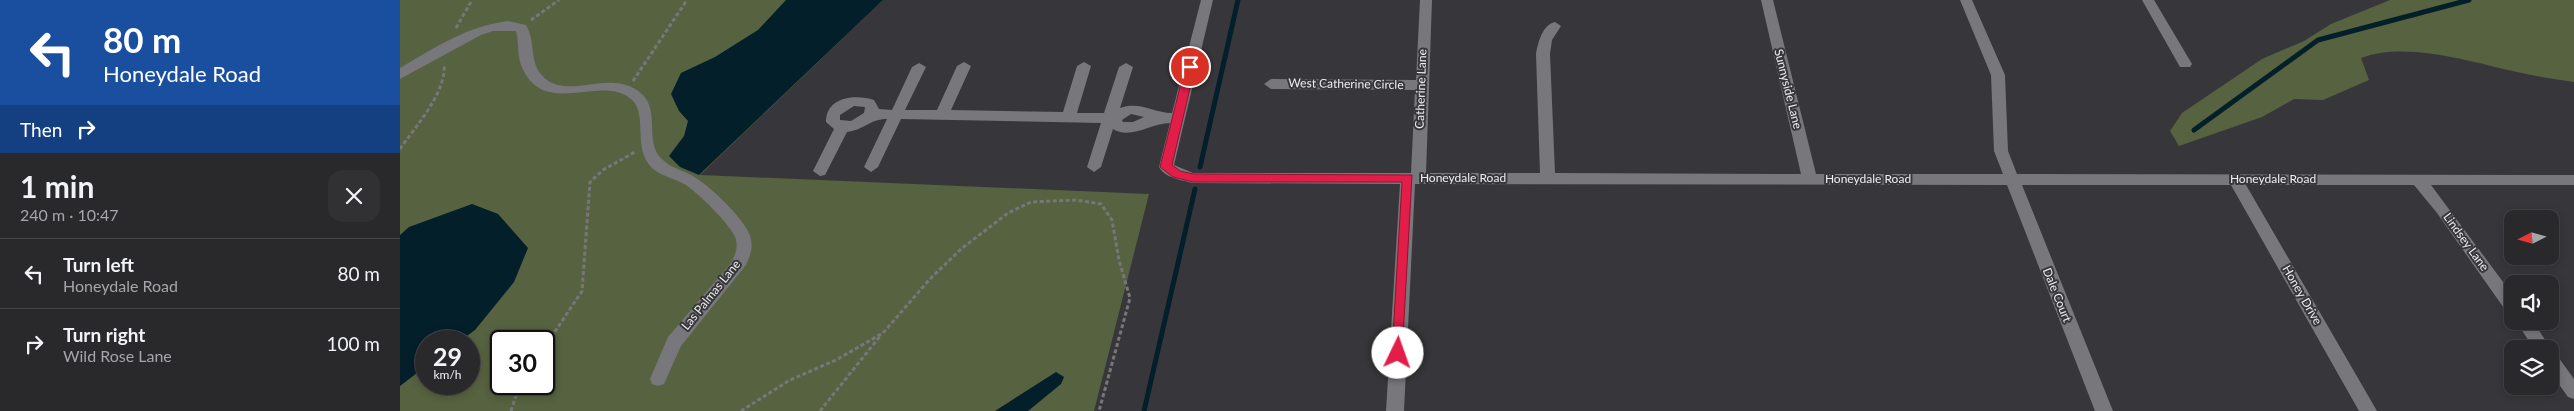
<!DOCTYPE html>
<meta charset="utf-8">
<style>
body{margin:0;font-family:Lato,sans-serif;background:#313134;color:#f1f3f6;height:100vh;display:flex;flex-direction:column;font-size:19px;white-space:nowrap}
*{box-sizing:border-box;margin:0}
p{font-size:16px;color:#a5a6a9}
.icon{flex:none;width:28px;height:28px;fill:none;stroke:currentColor;stroke-width:2;stroke-linecap:round;stroke-linejoin:round}
.map{position:relative;flex:1;overflow:hidden}
.sheet{display:flex;flex-direction:column;background:#29292c;width:400px}
.sheet>*{flex:none}
.guide{background:#1a4fa0;color:#fff;overflow:hidden}
.needle{width:32px;rotate:264deg}
.controls{position:absolute;left:2104px;top:210px;display:grid;gap:10px}
.controls a{display:grid;place-items:center;width:55px;height:55px;border-radius:10px;background:#29292c;box-shadow:0 2px 8px #0003,0 0 0 1px #454548;font-size:25px}
.speed{position:absolute;left:15px;top:330px;display:flex;gap:10px;font-size:25px;font-weight:700;text-align:center}
.speed>*{display:grid;place-content:center;width:65px;height:65px;border-radius:50%;background:#29292c;box-shadow:0 2px 8px #0003,0 0 0 1px #454548;line-height:1}
.speed small{font-size:12px;font-weight:400}
.speed .limit{border:2px solid #111;border-radius:8px;background:#fff;color:#111}
.pin{position:absolute;display:grid;place-items:center;width:42px;height:42px;color:#fff;margin:-21px;border:2px solid #fff;border-radius:50%;box-shadow:0 1px 5px #0007}
.me{position:absolute;width:55px;margin:-28px;rotate:3deg;stroke-linejoin:round;filter:drop-shadow(0 0 4px #0008)}
.turn{display:flex;align-items:center;gap:18px;height:105px;padding:0 20px;font-size:22px}
.turn .icon{width:65px;height:65px;stroke-width:2.5}
.turn b{display:block;font-size:35px;line-height:42px}
.then{display:flex;align-items:center;height:48px;padding:0 20px;background:#0003;gap:10px;font-size:19px}
.round{display:grid;place-items:center;flex:none;width:52px;height:52px;border-radius:15px;background:#313134}
.headline{display:flex;align-items:center;justify-content:space-between;height:85px;padding:0 20px}
h1{font-size:30px;font-weight:700;line-height:38px}
ul{padding:0;list-style:none}
li{display:flex;align-items:center;gap:15px;height:70px;padding:0 20px;border-top:1px solid #454548}
li div{flex:1}
li b{display:block;font-size:19px}
li em{font-style:normal}
main{display:flex;flex:1;min-height:0}
.map>svg:first-child{display:block}
.green{fill:#576240;fill-rule:evenodd}
.water{fill:#031f29}
.lines{fill:none;stroke-linecap:round;stroke-linejoin:round}
.stream{stroke:#031f29;stroke-width:5}
.path{stroke:#77777b;stroke-width:3;stroke-dasharray:4 2.5;stroke-linecap:butt}
.minor{fill:#77777c;fill-rule:evenodd}
.route{fill:#e11d48;stroke:#92132f}
.labels{text-anchor:middle;stroke-width:4;stroke-linejoin:round;paint-order:stroke}
.street-label{font-size:12px;fill:#efeff2;stroke:#37373b}
</style>
<main>
<section class="sheet">
<div class="guide">
<div class="turn"><svg class="icon" aria-label="left" viewBox="0 0 24 24"><path d="M17 20v-9H6M10 6l-5 5 5 5"/></svg><div><b>80 m</b>Honeydale Road</div></div>
<div class="then">Then<svg class="icon" aria-label="right" viewBox="0 0 24 24"><path d="M7 20v-9h11M14 6l5 5-5 5"/></svg></div>
</div>
<div class="headline"><div><h1>1 min</h1><p>240 m · 10:47</p></div><a class="round"><svg class="icon" aria-label="close" viewBox="0 0 24 24"><path d="M6 6l12 12M18 6L6 18"/></svg></a></div>
<ul>
<li><svg class="icon" aria-label="left" viewBox="0 0 24 24"><path d="M17 20v-9H6M10 6l-5 5 5 5"/></svg><div><b>Turn left</b><p>Honeydale Road</p></div><em>80 m</em></li>
<li><svg class="icon" aria-label="right" viewBox="0 0 24 24"><path d="M7 20v-9h11M14 6l5 5-5 5"/></svg><div><b>Turn right</b><p>Wild Rose Lane</p></div><em>100 m</em></li>
</ul>
</section>
<div class="map">
<svg width="2174" height="411" viewBox="0 0 2174 411">
<rect width="100%" height="100%" fill="#37373b"/>
<!-- green -->
<g class="green">
<path d="M0 0H483L300 175 749 194 694 411H0ZM26 341H69V384H26ZM101 341H144V384H101Z"/>
<path d="M1990 0H2174V82C2154 79 2133 76 2113 71 2069 61 2004 41 1961 58L1969 80 1923 100 1894 99 1862 117 1779 146 1770 131 1782 113 1862 59 1904 41 1931 24Z"/>
</g>
<!-- water -->
<g class="water">
<polygon points="386,0 483,0 299,175 280,167 269,156 284,136 288,121 279,111 271,94 281,73 315,57 358,30"/>
<polygon points="72,204 98,214 128,248 114,282 75,330 60,341 26,341 26,366 0,386 0,235 9,227"/>
<polygon points="656,372 664,377 661,384 628,411 595,411"/>
</g>
<g class="lines">
<!-- stream -->
<g class="stream">
<polyline points="1794,130 1918,40 2069,0"/>
<polyline points="800,167 838,0"/>
<polyline points="744,411 795,189"/>
</g>
<!-- path -->
<g class="path">
<polyline points="131,20 159,0"/>
<polyline points="56,28 72,0"/>
<polyline points="233,81 287,0"/>
<path d="M0 149C15 127 47 92 44 64"/>
<polyline points="144,348 182,291 190,182 203,170 235,152"/>
<polyline points="111,411 120,384"/>
<polyline points="341,411 390,380 436,360 483,333 529,280 561,249 608,213 631,202 676,200 701,204 712,220 719,260 730,298 699,411"/>
<polyline points="420,411 481,335"/>
</g>
<!-- minor -->
<g class="minor">
<path d="M801 0H813L774 165 793 173H1011L1015 90 871 89 864 84 871 79 1016 80 1020 0H1032L1026 173H1140L1136 54C1138 43 1142 25 1155 22L1161 26 1152 40 1150 54 1155 173 1401 174 1361 0H1373L1416 174H1603L1594 151 1591 75 1560 0H1572L1605 75 1608 151 1617 174 2174 175V185H2031L2112 294V312L2106 311 2037 213 2014 185H1846L1977 411H1959L1831 185H1622L1713 411H1695L1607 185 1015 184 1004 411H986L1000 184 793 183C781 180 765 178 759 167L770 123C752 123 730 140 713 129L701 167 694 172 687 167 701 123 501 119 478 167 471 172 464 167 487 119C470 119 464 130 447 132L425 175 420 176 413 171 434 129 426 122C426 97 455 94 474 100L479 109 492 110 512 67 519 63 526 67 505 110H537L557 66 564 62 571 66 551 110 663 112 677 66 684 62 691 66 677 113H704L719 67 726 63 733 67 720 108C740 101 753 113 772 113ZM454 106 465 107 464 113 451 121 440 120V115ZM731 114 744 117 733 122H723L722 120Z"/>
<polygon points="1742,0 1754,0 1792,64 1790,67 1780,67"/>
<path d="M108 21 126 25C137 43 127 65 147 80 170 96 203 75 229 86 268 102 240 139 263 160 272 169 286 171 296 178 311 187 348 222 351 239 353 249 350 256 346 265L281 346 264 384 258 386 252 384 250 379 268 337 331 263C335 256 339 246 335 237 329 223 299 194 286 185 275 178 262 177 252 168 232 148 248 115 232 100 202 72 143 121 121 65 117 54 119 42 116 31H93L81 35 0 79V68C34 48 67 26 108 21Z"/>
<polygon points="2116,321 2133,321 2151,349 2150,352 2150,349 2134,349"/>
<polygon points="2150,352 2156,354 2174,379 2174,399 2168,397 2150,372"/>
</g>
</g>
<!-- route -->
<polygon class="route" points="790,64 795,67 772,165 780,171 793,174 1012,175 1002,356 994,356 992,353 1002,182 793,182 773,177 760,167 785,67"/>
<g class="labels">
<!-- street labels -->
<g class="street-label">
<text transform="translate(946 84) rotate(1)" y="4">West Catherine Circle</text>
<text transform="translate(1021 89) rotate(-88)" y="4">Catherine Lane</text>
<text transform="translate(1388 89) rotate(76)" y="4">Sunnyside Lane</text>
<text x="1063" y="182">Honeydale Road</text>
<text x="1468" y="183">Honeydale Road</text>
<text x="1873" y="183">Honeydale Road</text>
<text transform="translate(2066 242) rotate(54)" y="4">Lindsey Lane</text>
<text transform="translate(311 295) rotate(-51)" y="4">Las Palmas Lane</text>
<text transform="translate(1657 295) rotate(68)" y="4">Dale Court</text>
<text transform="translate(1902 295) rotate(60)" y="4">Honey Drive</text>
</g>
</g>
</svg>
<div class="controls">
<a><svg class="needle" viewBox="-14 -14 28 28"><path d="M0-13l5 13h-10z" fill="#e53935"/><path d="M0 13l5-13h-10z" fill="#a5a6a9"/></svg></a>
<a><svg class="icon" aria-label="sound" viewBox="0 0 24 24"><path d="M4 9h4l5-4v14l-5-4H4zM17 9q2 3 0 6"/></svg></a>
<a><svg class="icon" aria-label="layers" viewBox="0 0 24 24"><path d="M12 4l9 5-9 5-9-5zM3 14l9 5 9-5"/></svg></a>
</div>
<div class="speed"><div>29<small>km/h</small></div><div class="limit">30</div></div>
<div class="pin" style="left:790px;top:67px;background:#d93025"><svg class="icon" aria-label="arrive" viewBox="0 0 24 24"><path d="M6 21V4h12l-3 4 3 4H6"/></svg></div>
<svg class="me" style="left:998px;top:353px" viewBox="-20 -20 40 40"><circle r="19" fill="#fff"/><path d="M0-13L10 11 0 6-10 11z" fill="#e11d48"/></svg>
</div>
</main>
